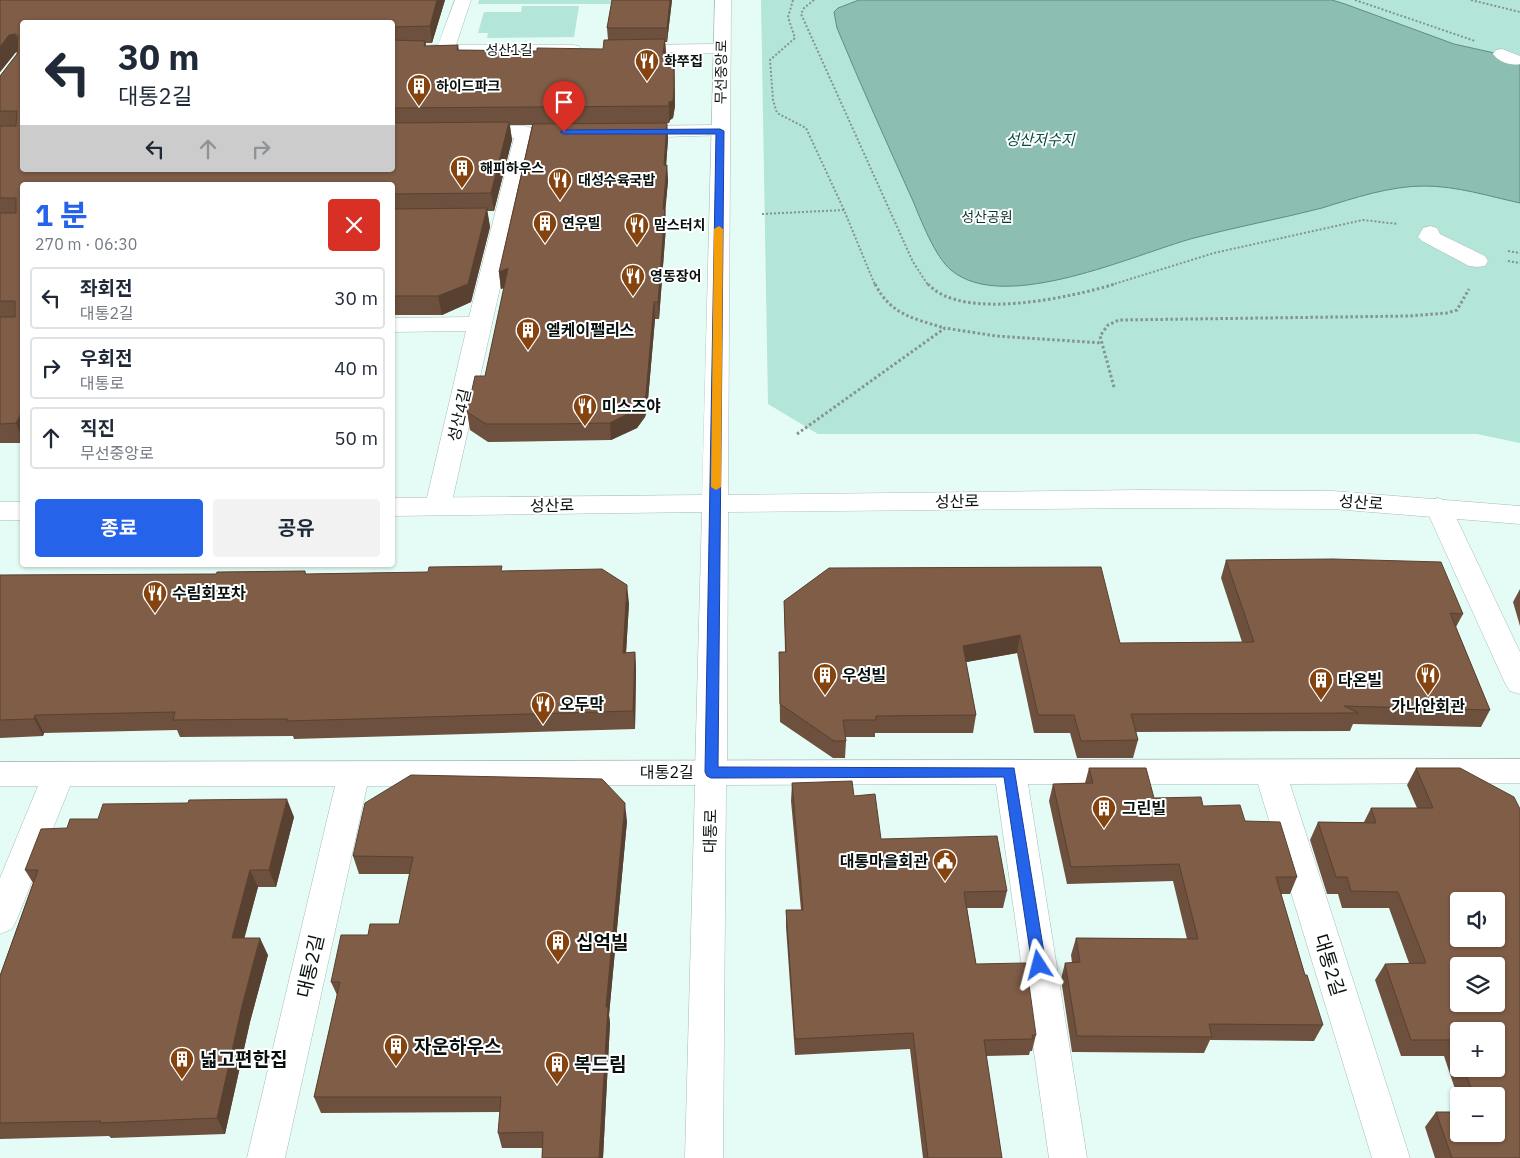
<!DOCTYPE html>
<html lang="ko">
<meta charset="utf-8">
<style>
body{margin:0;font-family:"IBM Plex Sans","Noto Sans KR",sans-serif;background:#f2f2f3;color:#1f2937;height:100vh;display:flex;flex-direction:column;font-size:19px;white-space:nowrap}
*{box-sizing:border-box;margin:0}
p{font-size:16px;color:#747a83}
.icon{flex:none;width:28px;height:28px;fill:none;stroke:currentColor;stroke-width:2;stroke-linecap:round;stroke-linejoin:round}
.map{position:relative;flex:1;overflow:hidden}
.sheet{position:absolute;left:20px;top:182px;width:375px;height:385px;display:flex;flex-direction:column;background:#fff;border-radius:5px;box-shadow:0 1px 4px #0004}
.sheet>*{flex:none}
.guide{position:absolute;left:20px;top:20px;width:375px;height:152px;border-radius:5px;box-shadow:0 1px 4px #0004;background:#fff;color:#1f2937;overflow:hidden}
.fabs{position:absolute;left:1450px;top:892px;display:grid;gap:10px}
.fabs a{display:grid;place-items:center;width:55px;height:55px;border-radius:5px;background:#fff;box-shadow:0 1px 4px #0004;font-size:25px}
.pin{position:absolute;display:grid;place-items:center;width:42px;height:42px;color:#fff;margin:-51px -21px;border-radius:50% 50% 50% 0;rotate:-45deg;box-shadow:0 0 5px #0007}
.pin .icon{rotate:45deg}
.me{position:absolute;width:55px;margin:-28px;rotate:351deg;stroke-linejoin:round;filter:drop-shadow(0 0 4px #0008)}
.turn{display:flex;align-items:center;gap:18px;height:105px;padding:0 15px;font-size:22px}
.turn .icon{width:65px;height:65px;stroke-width:2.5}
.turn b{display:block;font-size:35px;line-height:42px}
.lanes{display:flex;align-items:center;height:48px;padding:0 15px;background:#0003;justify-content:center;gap:25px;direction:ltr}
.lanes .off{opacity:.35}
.round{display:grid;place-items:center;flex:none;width:52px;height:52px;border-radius:5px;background:#f2f2f3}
.summary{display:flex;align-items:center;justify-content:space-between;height:85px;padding:0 15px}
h1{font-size:30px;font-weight:700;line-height:38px;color:#2563eb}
.button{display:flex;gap:10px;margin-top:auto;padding:10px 15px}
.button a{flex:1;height:58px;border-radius:5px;background:#2563eb;color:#fff;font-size:20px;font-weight:700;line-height:58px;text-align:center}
.button a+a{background:#f2f2f3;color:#1f2937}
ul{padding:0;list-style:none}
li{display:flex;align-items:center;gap:15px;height:62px;margin:0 10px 8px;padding:0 5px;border:2px solid #e0e1e3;border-radius:5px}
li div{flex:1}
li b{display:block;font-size:19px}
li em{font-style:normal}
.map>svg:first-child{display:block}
.green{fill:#b3e5d8}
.water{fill:#8dbeb2;stroke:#668a81}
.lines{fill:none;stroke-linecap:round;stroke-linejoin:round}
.street-casing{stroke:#a5bcb6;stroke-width:1}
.secondary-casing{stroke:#a5bcb6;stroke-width:1}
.path-far1{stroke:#849490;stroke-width:2;stroke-dasharray:2 2;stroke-linecap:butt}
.path{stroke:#849490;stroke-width:3;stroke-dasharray:2.5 2.5;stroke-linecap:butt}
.street{fill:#fff;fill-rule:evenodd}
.secondary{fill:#fff;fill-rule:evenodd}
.wall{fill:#6d503d;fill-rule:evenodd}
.shaded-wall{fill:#594132}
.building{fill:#7f5d47;stroke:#594132;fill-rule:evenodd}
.route{fill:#2563eb;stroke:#184099}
.slow{fill:#f59e0b}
.labels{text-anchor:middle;stroke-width:4;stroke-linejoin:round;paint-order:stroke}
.far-street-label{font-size:14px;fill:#0a1210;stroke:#fff}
.far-poi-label{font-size:14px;font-weight:bold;fill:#0a1210;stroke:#fff;text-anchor:start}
.far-park-label{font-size:14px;fill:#08372f;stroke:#fff}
.far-water-label{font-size:15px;font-style:italic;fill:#014c40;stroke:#fff}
.poi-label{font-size:16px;font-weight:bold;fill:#0a1210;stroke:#fff;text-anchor:start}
.street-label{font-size:16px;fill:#0a1210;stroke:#fff}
.near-poi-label{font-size:19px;font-weight:bold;fill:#0a1210;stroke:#fff;text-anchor:start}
.near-street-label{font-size:19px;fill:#0a1210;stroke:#fff}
</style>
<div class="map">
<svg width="1520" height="1158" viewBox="0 0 1520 1158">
<rect width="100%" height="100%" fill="#e5fcf6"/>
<!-- green -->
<g class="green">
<polygon points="479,0 665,0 665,4 478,4"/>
<polygon points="761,0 1520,0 1520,443 1477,434 818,434 768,404"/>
<polygon points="522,6 579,6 574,37 487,38 488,33 478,33 484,12 521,12"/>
</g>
<!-- water -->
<path class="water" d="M859 0H1332L1345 4 1454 44 1490 52 1520 62V203C1488 196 1457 186 1424 186 1390 186 1354 198 1322 208 1279 219 1236 227 1194 238 1135 254 1004 315 951 270 935 257 921 220 913 201 887 143 861 86 837 28L834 12 838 8Z"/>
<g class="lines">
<!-- street casing -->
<g class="street-casing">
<g id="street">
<polygon points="455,0 471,0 456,45 573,45 579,46 582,50 579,54 573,55 392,56 392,46 438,45"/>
<polygon points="722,44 728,45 731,49 728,53 629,55 623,54 620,50 623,46 629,45"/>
<path d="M1502 49 1520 56V64C1511 66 1499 62 1493 54L1496 50Z"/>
<polygon points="720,125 727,127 730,131 727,135 632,138 625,136 622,132 625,128 632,126"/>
<polygon points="473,126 525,126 532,128 535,132 451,506 447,512 438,515 429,512 425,506 466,331 392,332 392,318 469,317 514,138 466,136 463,132 466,128"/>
<polygon points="1430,226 1437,228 1440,234 1485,256 1488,261 1485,266 1477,267 1469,266 1422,241 1418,237 1423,228"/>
<polygon points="1438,498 1447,501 1451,507 1520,652 1520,694 1510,691 1505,683 1425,507 1429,501"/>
<polygon points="1520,759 1520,783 1290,784 1410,1158 1372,1158 1258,784 1028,784 1087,1158 1049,1158 996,784 726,785 723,1158 685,1158 695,785 367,786 285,1158 247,1158 335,786 70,786 17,919 12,929 0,934 0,878 38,786 0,786 0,762"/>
</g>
</g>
<!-- secondary casing -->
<g class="secondary-casing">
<g id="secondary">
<polygon points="715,0 731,0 728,495 1140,490 1333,491 1520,506 1520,524 1333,509 1140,508 728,512 727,772 722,781 711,784 700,781 695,772 702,512 392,516 392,498 702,495"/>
<rect x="0" y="502" width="22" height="18"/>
</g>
</g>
<!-- path-far1 -->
<g class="path-far1">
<polyline points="793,0 788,17 795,38 770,60 773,100 777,113 806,128 844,210"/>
<polyline points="814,0 804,8 801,14 913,262 928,285"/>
<polyline points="1355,0 1475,41"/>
<polyline points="1471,0 1520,12"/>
<polyline points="762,214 844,210 875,285"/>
<polyline points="1508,251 1520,253"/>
<polyline points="1508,261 1520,263"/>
<polyline points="1111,285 1214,253 1363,220 1398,224"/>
</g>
<!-- path -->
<g class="path">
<path d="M875 284C891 315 913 318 944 328"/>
<path d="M928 284C962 322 1072 297 1115 284"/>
<polyline points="1114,387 1100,336 1108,325 1119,320 1409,316 1447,313 1457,310 1469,289"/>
<polyline points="797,434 945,328 996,336 1102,343"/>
</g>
<!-- street -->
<use href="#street" class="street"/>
<!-- secondary -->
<use href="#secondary" class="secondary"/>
</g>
<!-- wall -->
<g class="wall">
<path d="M0 0H445L432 43H426V46L458 45 459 50 537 51 603 49 608 40 607 28 612 0H672L667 42H665L666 53H674L675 106 673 118 670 120 669 123H667L668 139 666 165H667L668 181 665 209 666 226 659 319H655L647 411 645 417 637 428 611 440 554 441 488 442 470 430 467 412 485 376 504 288 501 289 499 272 532 125H510L512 140 494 211H487L490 227 471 302 442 315H392V185H22V443H0V76L17 54V52H16L0 72ZM392 22V170H22Z"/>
<polygon points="1226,560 1463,614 1456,627 1490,710 1481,727 1353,724 1350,731 1136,732 1138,740 1133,758 1077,758 1070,733 1034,733 1017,653 966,662 976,715 973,733 875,733 875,737 846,737 846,741 845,758 833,758 780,722 779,652 785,652 784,601 1120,643 1242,642 1221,578"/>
<polygon points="305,571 306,574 428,572 503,571 629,603 626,653 635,652 636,670 635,729 294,739 293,736 180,737 177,730 44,733 43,736 0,738 0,575 216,574"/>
<polygon points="1520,589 1520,626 1513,602"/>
<polygon points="1089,768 1154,798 1203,806 1245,821 1297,877 1290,894 1281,894 1305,975 1323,1025 1314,1041 1210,1040 1204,1053 1072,1052 1061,979 1065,963 1072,963 1071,955 1076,938 1187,939 1173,881 1067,884 1049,801 1053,784 1085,783"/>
<path d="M1416 768H1460L1520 1158H1435L1425 1127 1436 1112 1459 1134 1496 1096H1459V1101L1444 1056H1401L1375 980 1385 964 1409 963 1389 908H1342L1338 894H1327L1310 840 1318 822H1364L1371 808H1417L1407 785ZM1459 1031 1496 1069H1459Z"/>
<polygon points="792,783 854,796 881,839 1007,891 1003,908 967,908 976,964 1036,1035 1032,1051 1030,1051 1029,1055 986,1056 1002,1158 923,1158 910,1049 795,1055 786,927 786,910 801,910 791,801"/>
<polygon points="294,817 276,887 258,887 244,938 268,955 250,1022 225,1134 111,1138 109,1136 0,1139 0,975 33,883 25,870"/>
<polygon points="627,821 609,1015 610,1023 603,1158 542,1158 542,1148 502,1148 498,1133 500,1112 321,1113 314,1097 337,995 331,982 368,935 399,924 410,874 359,874 353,856"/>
</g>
<!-- shaded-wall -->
<g class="shaded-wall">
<polygon points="437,0 445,0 432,43 430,26"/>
<polygon points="670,0 672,0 667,42 667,28"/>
<polygon points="15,34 22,51 16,52 0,72 0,47 9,35"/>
<polygon points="665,39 666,56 663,53"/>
<polygon points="674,53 675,106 673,118 670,120 669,123 669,106"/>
<polygon points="509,122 512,140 494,211 491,193"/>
<polygon points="667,123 668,139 665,181 664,165"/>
<polygon points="667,165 668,181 664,226 663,209"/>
<polygon points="487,208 490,227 471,302 442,315 438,296"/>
<polygon points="665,209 666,226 659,319 658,302"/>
<polygon points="508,268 510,285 501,289 499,272"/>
<polygon points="654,302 655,319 647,411 645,417 637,428 611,440 610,423"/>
<polygon points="20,415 22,420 22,439 16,423"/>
<polygon points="627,585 629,603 625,670 623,653"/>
<polygon points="1020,635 1017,653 961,663 963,646"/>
<polygon points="635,652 636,670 635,729 633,711"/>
<polygon points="35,715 44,733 43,736 34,719"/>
<polygon points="287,799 294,817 276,887 269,870"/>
<polygon points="625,803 627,821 609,1015 610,1023 603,1158 599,1158 606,1007"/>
<polygon points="250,870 258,887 240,955 232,938"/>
<polygon points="260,938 268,955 250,1022 225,1134 217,1118 242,1006"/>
</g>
<!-- building -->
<g class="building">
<polygon points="0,0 437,0 430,26 392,27 392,22 22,22 22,170 392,170 392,123 509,122 491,193 392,194 392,185 22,185 22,415 20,415 16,423 0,424 0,317 15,317 15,301 0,301 0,213 16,213 16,198 0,198 0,126 16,126 17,111 0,111 0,76 17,54 18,36 15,34 9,35 0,47"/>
<polygon points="612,0 670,0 667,28 607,28"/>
<polygon points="665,39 663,53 674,53 674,88 673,101 669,102 669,106 392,108 392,40 425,41 424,46 458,45 457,50 537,51 537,48 603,49 604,40"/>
<polygon points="667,123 664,165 667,165 663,209 665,209 658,302 654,302 646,394 644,400 635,410 610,423 552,424 486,424 467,412 475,376 485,376 508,268 499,272 533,124"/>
<polygon points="487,208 468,284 438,296 392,296 392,209"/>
<polygon points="1333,559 1441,562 1463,614 1450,613 1490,710 1344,706 1358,713 1131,714 1138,740 1081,741 1074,715 1038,715 1020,635 963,646 976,715 876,716 876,720 843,720 846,741 834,741 780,704 779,652 786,652 784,601 829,568 1101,567 1120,643 1254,642 1226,560"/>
<polygon points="502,566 501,571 602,569 627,585 623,653 635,652 633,711 287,721 288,719 173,720 175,712 35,715 34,719 0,720 0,575 216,574 217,572 305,571 305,574 428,572 429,567"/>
<polygon points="1089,768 1146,768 1154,798 1201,797 1203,806 1240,805 1245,821 1280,822 1297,877 1276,877 1305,975 1307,975 1323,1025 1209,1024 1212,1037 1077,1036 1065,963 1080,962 1076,938 1198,939 1179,864 1071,867 1053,784 1093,783"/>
<path d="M1416 768H1460L1514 797 1520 809V1158H1452L1436 1112H1459V1134H1496V1096H1474L1464 1069H1496V1031H1459V1052L1455 1040H1411L1385 964 1426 963 1398 892 1351 891 1347 877H1336L1318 822 1376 823 1371 808H1433ZM1459 901H1496V939H1459ZM1459 966H1496V1004H1459Z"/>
<polygon points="411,775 602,779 625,803 606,1007 608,1007 599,1158 542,1158 543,1132 498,1133 501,1097 314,1097 340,982 331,982 341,935 368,935 370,924 399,924 413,857 353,856 365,803"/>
<polygon points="852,781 854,796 875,794 881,839 997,836 1007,891 964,892 976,964 1026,963 1036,1035 1032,1035 1033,1039 984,1040 1002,1158 928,1158 913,1033 795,1039 786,910 803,910 792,783"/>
<polygon points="287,799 269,870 250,870 232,938 260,938 242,1006 217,1118 100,1123 101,1121 0,1123 0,976 38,870 25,870 41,829 67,828 70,819 98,819 103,804 188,803 189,800"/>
</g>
<!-- route -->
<polygon class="route" points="720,129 724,131 718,767 1014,768 1046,965 1044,970 1039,971 1034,970 1032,965 1004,777 711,778 707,776 705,772 716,134 564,134 560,132 564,130"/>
<!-- slow -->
<polygon class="slow" points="719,226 723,229 721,487 716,490 711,487 714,229"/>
<!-- icons -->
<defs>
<g id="restaurant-pin" transform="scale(1.25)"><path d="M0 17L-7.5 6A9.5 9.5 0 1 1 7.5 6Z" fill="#85440f" stroke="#fff"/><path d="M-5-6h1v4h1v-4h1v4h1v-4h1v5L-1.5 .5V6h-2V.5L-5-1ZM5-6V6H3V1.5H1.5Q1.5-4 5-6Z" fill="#fff"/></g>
<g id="building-pin" transform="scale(1.25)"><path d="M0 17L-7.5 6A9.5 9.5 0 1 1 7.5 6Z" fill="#85440f" stroke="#fff"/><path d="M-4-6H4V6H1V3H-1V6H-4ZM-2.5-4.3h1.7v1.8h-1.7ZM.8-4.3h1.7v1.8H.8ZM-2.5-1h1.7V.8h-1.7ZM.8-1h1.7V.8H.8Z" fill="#fff"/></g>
<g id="civic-pin" transform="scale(1.25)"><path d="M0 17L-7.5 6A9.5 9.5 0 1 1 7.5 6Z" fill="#85440f" stroke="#fff"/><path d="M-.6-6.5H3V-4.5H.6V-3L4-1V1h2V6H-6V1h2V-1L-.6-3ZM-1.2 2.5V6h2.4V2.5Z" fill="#fff"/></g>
</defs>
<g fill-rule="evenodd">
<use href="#restaurant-pin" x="647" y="61"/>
<use href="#building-pin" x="419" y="86"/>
<use href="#building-pin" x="462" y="168"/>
<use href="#restaurant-pin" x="560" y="180"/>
<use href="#building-pin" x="545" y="223"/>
<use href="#restaurant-pin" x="637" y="225"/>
<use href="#restaurant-pin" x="633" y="276"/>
<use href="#building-pin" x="528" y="330"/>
<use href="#restaurant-pin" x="585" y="406"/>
<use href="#restaurant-pin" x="155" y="593"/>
<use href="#building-pin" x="825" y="675"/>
<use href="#restaurant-pin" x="1428" y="675"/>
<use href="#building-pin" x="1321" y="680"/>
<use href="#restaurant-pin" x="543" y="704"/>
<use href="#building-pin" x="1104" y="808"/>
<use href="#civic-pin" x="945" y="861"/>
<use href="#building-pin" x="558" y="942"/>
<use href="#building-pin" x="396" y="1046"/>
<use href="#building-pin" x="182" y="1059"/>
<use href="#building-pin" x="557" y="1064"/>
</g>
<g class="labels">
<!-- far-street labels -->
<g class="far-street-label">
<text x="509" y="55">성산1길</text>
<text transform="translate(721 72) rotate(-89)" y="5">무선중앙로</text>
</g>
<!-- far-poi labels -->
<g class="far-poi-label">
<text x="664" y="66">화쭈집</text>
<text x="436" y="91">하이드파크</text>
<text x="480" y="173">해피하우스</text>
<text x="578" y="185">대성수육국밥</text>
<text x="562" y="228">연우빌</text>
<text x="654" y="230">맘스터치</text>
<text x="650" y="281">영동장어</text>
</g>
<!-- far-park labels -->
<g class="far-park-label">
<text x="987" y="222">성산공원</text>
</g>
<!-- far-water labels -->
<g class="far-water-label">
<text x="1040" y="145">성산저수지</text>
</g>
<!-- poi labels -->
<g class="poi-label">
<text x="546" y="336">엘케이펠리스</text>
<text x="602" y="412">미스즈야</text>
<text x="172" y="599">수림회포차</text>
<text x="842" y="681">우성빌</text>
<text x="1338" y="686">다온빌</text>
<text x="560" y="710">오두막</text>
<text x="1428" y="712" text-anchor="middle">가나안회관</text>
<text x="1122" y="814">그린빌</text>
<text x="928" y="867" text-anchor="end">대통마을회관</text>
</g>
<!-- street labels -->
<g class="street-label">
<text transform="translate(459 415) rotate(-77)" y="6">성산4길</text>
<text transform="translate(957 501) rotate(-1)" y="6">성산로</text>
<text transform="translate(1361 502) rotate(4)" y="6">성산로</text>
<text transform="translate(552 505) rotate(-1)" y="6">성산로</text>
<text x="667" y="778">대통2길</text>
<text transform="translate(710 831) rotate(-89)" y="6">대통로</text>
</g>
<!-- near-poi labels -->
<g class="near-poi-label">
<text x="576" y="949">십억빌</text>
<text x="414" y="1053">자운하우스</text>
<text x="200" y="1066">넓고편한집</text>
<text x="574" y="1071">복드림</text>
</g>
<!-- near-street labels -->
<g class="near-street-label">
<text transform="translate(1330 965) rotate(73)" y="7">대통2길</text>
<text transform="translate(310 966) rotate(-77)" y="7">대통2길</text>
</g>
</g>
</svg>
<div class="fabs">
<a><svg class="icon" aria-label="sound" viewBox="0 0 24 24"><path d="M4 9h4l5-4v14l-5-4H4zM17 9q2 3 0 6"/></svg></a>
<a><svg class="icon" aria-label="layers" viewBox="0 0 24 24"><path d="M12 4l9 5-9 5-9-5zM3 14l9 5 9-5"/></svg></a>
<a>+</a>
<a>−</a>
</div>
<div class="pin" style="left:564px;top:132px;background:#d93025"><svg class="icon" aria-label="arrive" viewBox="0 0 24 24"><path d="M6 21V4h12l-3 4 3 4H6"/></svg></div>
<svg class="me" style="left:1039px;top:965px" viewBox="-20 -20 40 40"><path d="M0-17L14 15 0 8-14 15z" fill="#2563eb" stroke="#fff" stroke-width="4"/></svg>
<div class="guide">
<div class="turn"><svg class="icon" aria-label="left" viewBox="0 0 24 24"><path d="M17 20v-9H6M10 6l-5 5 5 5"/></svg><div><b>30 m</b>대통2길</div></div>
<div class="lanes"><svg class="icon" aria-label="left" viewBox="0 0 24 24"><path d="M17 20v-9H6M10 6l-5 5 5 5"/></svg><svg class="icon off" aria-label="ahead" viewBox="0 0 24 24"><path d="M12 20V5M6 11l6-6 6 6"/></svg><svg class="icon off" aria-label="right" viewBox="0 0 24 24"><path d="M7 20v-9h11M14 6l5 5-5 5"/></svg></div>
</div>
<section class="sheet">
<div class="summary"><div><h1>1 분</h1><p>270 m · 06:30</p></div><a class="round" style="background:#d93025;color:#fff"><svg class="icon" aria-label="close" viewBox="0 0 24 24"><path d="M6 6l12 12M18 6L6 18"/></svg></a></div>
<ul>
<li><svg class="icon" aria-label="left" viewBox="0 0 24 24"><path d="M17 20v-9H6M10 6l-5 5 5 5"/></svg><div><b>좌회전</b><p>대통2길</p></div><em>30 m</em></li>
<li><svg class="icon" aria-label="right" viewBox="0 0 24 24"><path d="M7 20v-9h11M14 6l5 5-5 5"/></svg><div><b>우회전</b><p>대통로</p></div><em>40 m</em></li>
<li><svg class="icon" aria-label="ahead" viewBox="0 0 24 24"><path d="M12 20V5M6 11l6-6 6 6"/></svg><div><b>직진</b><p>무선중앙로</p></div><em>50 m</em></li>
</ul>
<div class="button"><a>종료</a><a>공유</a></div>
</section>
</div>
